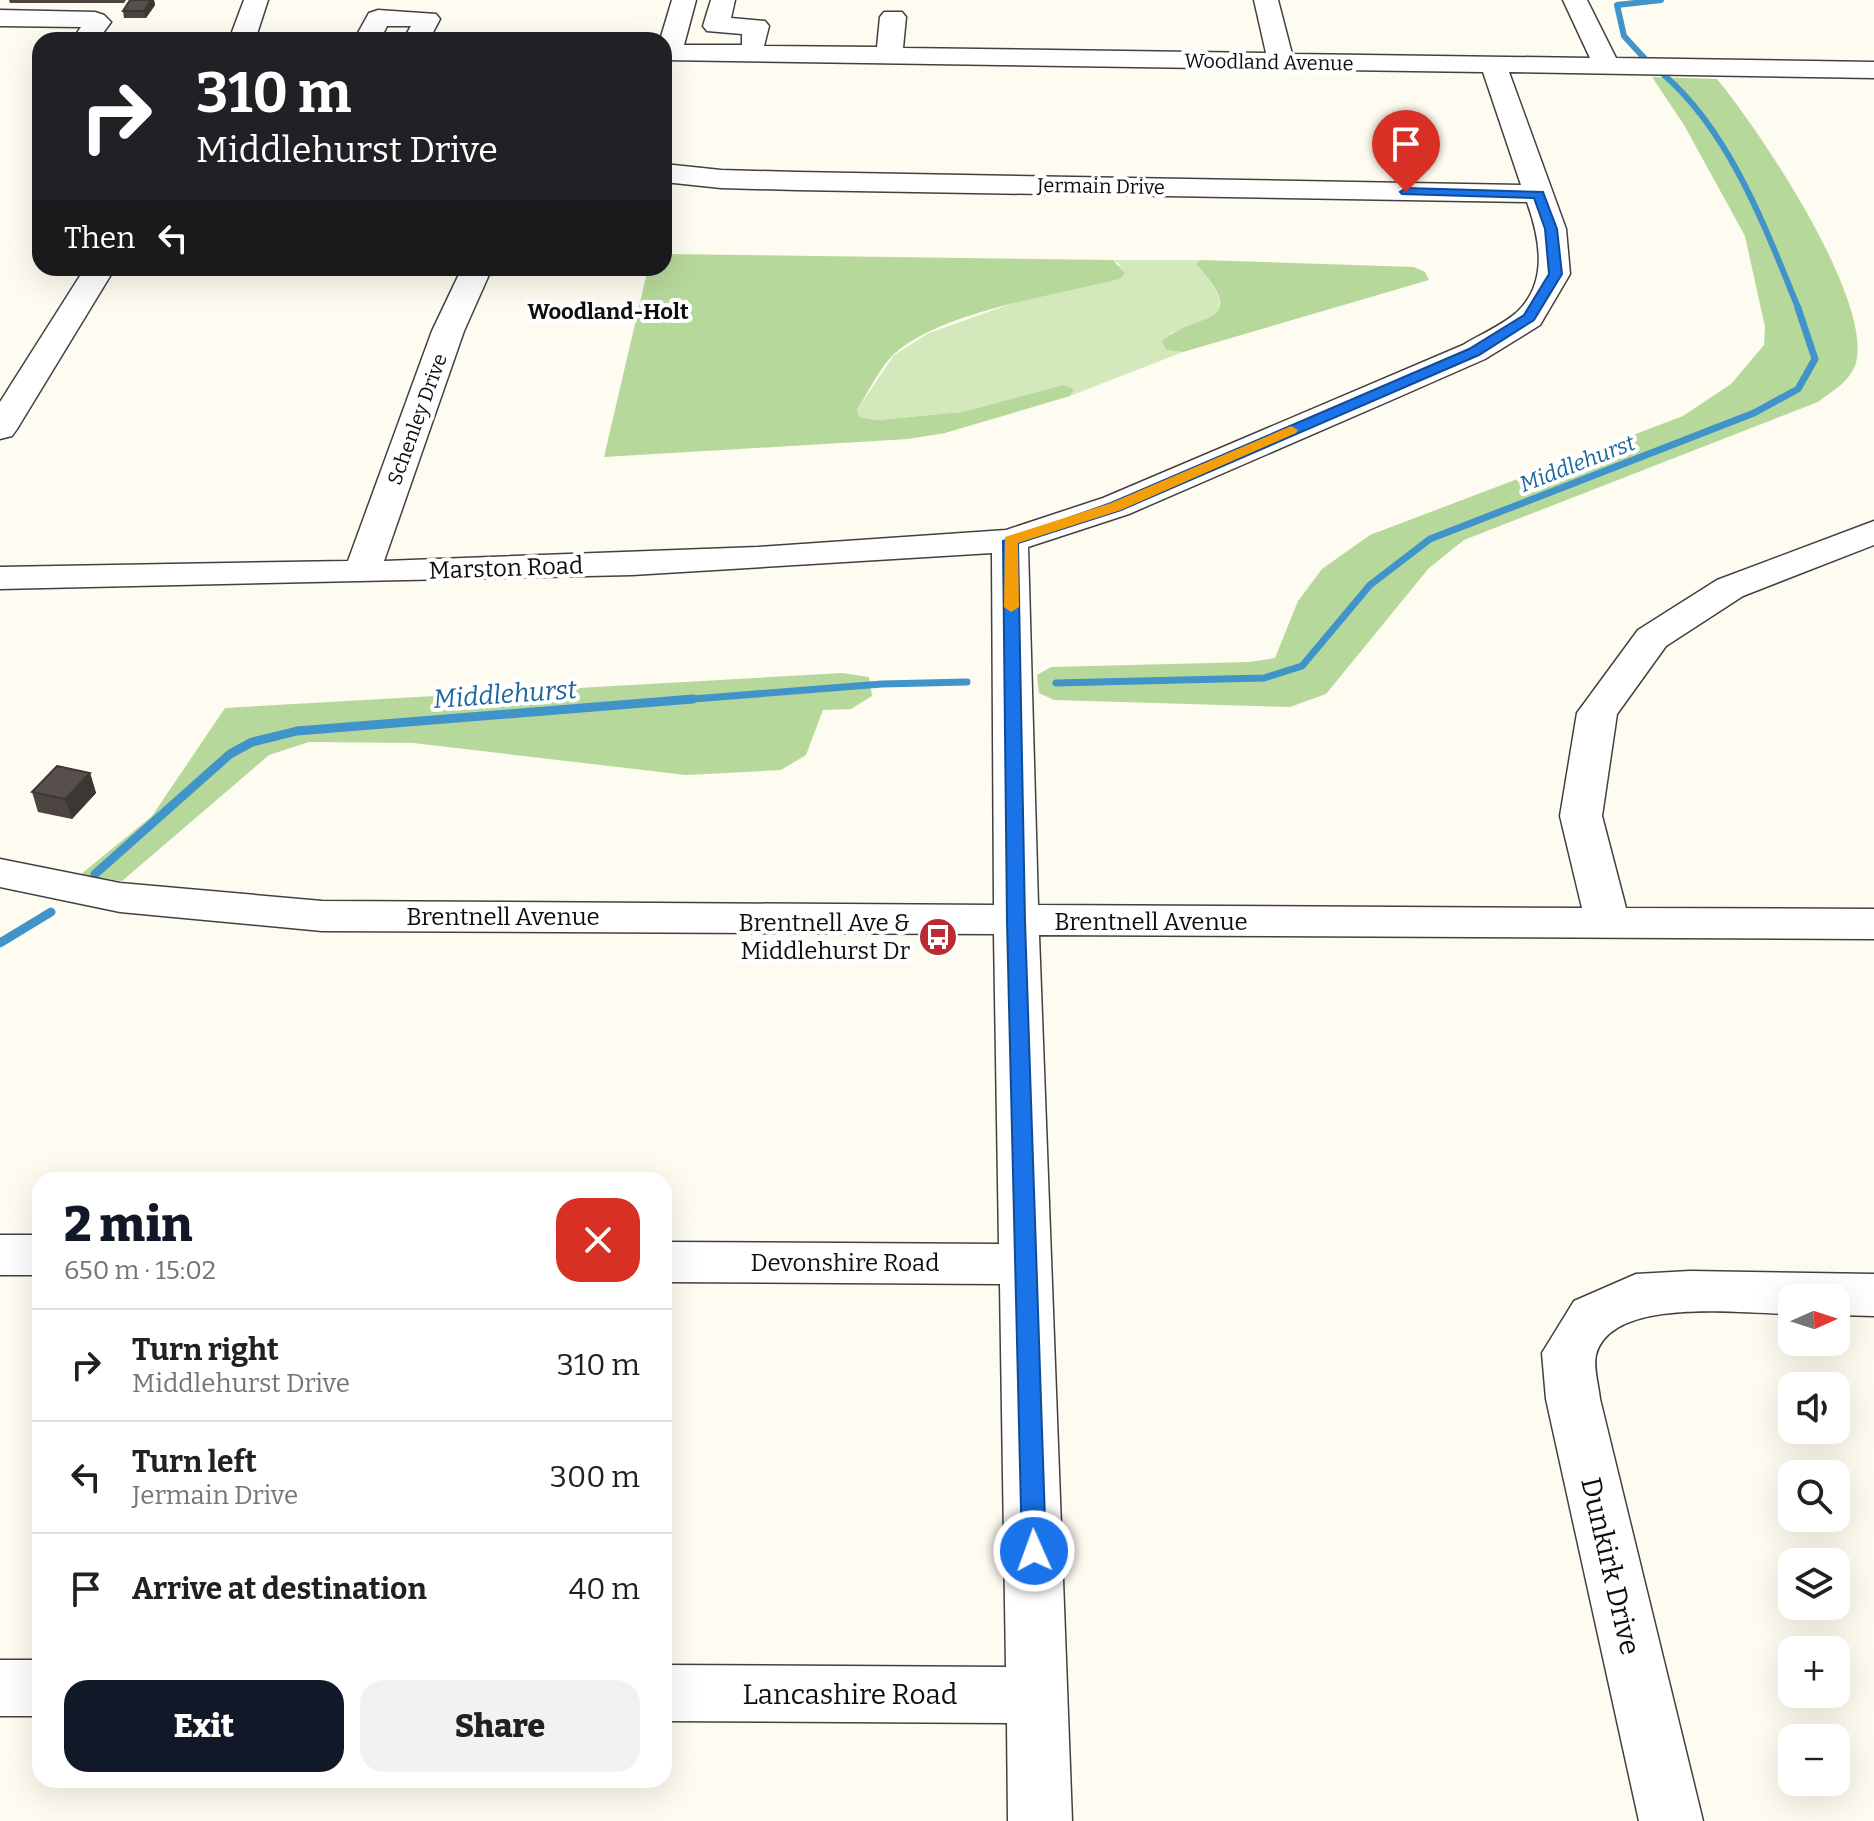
<!DOCTYPE html>
<meta charset="utf-8">
<style>
body{margin:0;font-family:Bitter,serif;background:#f2f2f2;color:#202124;height:100vh;display:flex;flex-direction:column;font-size:30px;white-space:nowrap}
*{box-sizing:border-box;margin:0}
p{font-size:26px;color:#757577}
.icon{flex:none;width:44px;height:44px;fill:none;stroke:currentColor;stroke-width:2;stroke-linecap:round;stroke-linejoin:round}
.map{position:relative;flex:1;overflow:hidden}
.drawer{position:absolute;left:32px;top:1172px;width:640px;height:616px;display:flex;flex-direction:column;background:#fff;border-radius:24px;box-shadow:0 8px 32px #0002}
.drawer>*{flex:none}
.banner{position:absolute;left:32px;top:32px;width:640px;height:244px;border-radius:24px;box-shadow:0 8px 32px #0002;background:#202124;color:#fff;overflow:hidden}
.needle{width:52px;rotate:87deg}
.controls{position:absolute;left:1778px;top:1284px;display:grid;gap:16px}
.controls a{display:grid;place-items:center;width:72px;height:72px;border-radius:16px;background:#fff;box-shadow:0 8px 32px #0002;font-size:40px}
.pin{position:absolute;display:grid;place-items:center;width:68px;height:68px;color:#fff;margin:-82px -34px;border-radius:50% 50% 50% 0;rotate:-45deg;box-shadow:0 0 8px #0007}
.pin .icon{rotate:45deg}
.me{position:absolute;width:88px;margin:-44px;rotate:358deg;stroke-linejoin:round;filter:drop-shadow(0 0 6px #0008)}
.turn{display:flex;align-items:center;gap:28px;height:168px;padding:0 32px;font-size:36px}
.turn .icon{width:104px;height:104px;stroke-width:2.5}
.turn b{display:block;font-size:56px;line-height:68px}
.then{display:flex;align-items:center;height:76px;padding:0 32px;background:#0003;gap:16px;font-size:30px}
.round{display:grid;place-items:center;flex:none;width:84px;height:84px;border-radius:24px;background:#f2f2f2}
.head{display:flex;align-items:center;justify-content:space-between;height:136px;padding:0 32px}
h1{font-size:48px;font-weight:800;line-height:60px;color:#111827}
.action{display:flex;gap:16px;margin-top:auto;padding:16px 32px}
.action a{flex:1;height:92px;border-radius:24px;background:#111827;color:#fff;font-size:32px;font-weight:800;line-height:92px;text-align:center}
.action a+a{background:#f2f2f2;color:#202124}
ul{padding:0;list-style:none}
li{display:flex;align-items:center;gap:24px;height:112px;padding:0 32px;border-top:2px solid #e0e0e0}
li div{flex:1}
li b{display:block;font-size:30px}
li em{font-style:normal}
.map>svg:first-child{display:block}
.green{fill:#d3e8bb}
.forest{fill:#b7d89b}
.lines{fill:none;stroke-linecap:round;stroke-linejoin:round}
.stream-far2{stroke:#4094c9;stroke-width:6}
.stream-far1{stroke:#4094c9;stroke-width:7}
.stream{stroke:#4094c9;stroke-width:9}
.minor-casing{stroke:#414141;stroke-width:3}
.minor{fill:#fff;fill-rule:evenodd}
.wall{fill:#4b4440}
.shaded-wall{fill:#3d3734}
.building{fill:#574f4b;stroke:#3d3734;stroke-width:2}
.route{fill:#1a73e8;stroke:#114b97;stroke-width:2}
.slow{fill:#f59e0b}
.labels{text-anchor:middle;stroke-width:8;stroke-linejoin:round;paint-order:stroke}
.far-street-label{font-size:20px;fill:#0e0e0e;stroke:#fff}
.far-neighbourhood-label{font-size:22px;font-weight:bold;fill:#0e0e0e;stroke:#fff}
.far-water-label{font-size:22px;font-style:italic;fill:#1b669d;stroke:#fff}
.street-label{font-size:24px;fill:#0e0e0e;stroke:#fff}
.poi-label{font-size:24px;fill:#0e0e0e;stroke:#fff;text-anchor:end}
.water-label{font-size:26px;font-style:italic;fill:#1b669d;stroke:#fff}
.near-street-label{font-size:28px;fill:#0e0e0e;stroke:#fff}
</style>
<div class="map">
<svg width="1874" height="1821" viewBox="0 0 1874 1821">
<rect width="100%" height="100%" fill="#fefbf0"/>
<!-- green -->
<path class="green" d="M1113 260H1201L1197 265C1239 315 1220 315 1170 334L1167 350 1183 352 1070 396 1074 389 1063 385 962 412 877 420 859 417 857 410 894 355 929 333 1121 265Z"/>
<!-- forest -->
<g class="forest">
<path d="M1652 77 1717 79C1760 131 1867 291 1857 358 1854 379 1834 390 1818 402L1464 540 1429 568 1326 694 1290 707 1054 700 1039 693 1037 675 1051 667 1250 662 1275 658 1298 601 1322 569 1370 535 1683 416 1731 384 1764 345 1765 327 1745 236 1684 125Z"/>
<path d="M664 254 1113 260 1125 274 1119 279C1057 295 942 311 894 354 879 368 868 393 857 410L859 417 878 420 962 412 1063 385 1074 389 1070 396 945 433 908 439 604 457 648 268H664Z"/>
<path d="M1201 260 1414 267 1425 272 1429 280 1183 352 1166 350 1162 341C1197 311 1253 327 1196 264Z"/>
<polygon points="842,673 869,677 872,696 851,709 823,710 806,755 781,770 686,775 413,743 309,742 269,755 122,881 80,875 152,816 225,708"/>
</g>
<g class="lines">
<!-- stream-far2 -->
<g class="stream-far2">
<polyline points="1646,60 1624,36 1617,5 1661,0"/>
<path d="M1664 75C1731 133 1766 230 1799 310"/>
</g>
<!-- stream-far1 -->
<g class="stream-far1">
<polyline points="1056,683 1264,678 1302,666 1370,585 1430,539 1754,413 1798,389 1815,359 1798,308"/>
<polyline points="668,701 882,684 967,682"/>
</g>
<!-- stream -->
<g class="stream">
<polyline points="95,874 230,754 252,742 297,731 693,699"/>
<polyline points="0,943 51,912"/>
</g>
<!-- minor casing -->
<g class="minor-casing">
<g id="minor">
<polygon points="244,0 268,0 255,40 229,40"/>
<path d="M672 0H696L684 45H742V34L707 31 703 26 711 0H735L731 18 765 21 769 26 764 46 877 47 880 17 884 12H902L906 17 903 48 1266 53 1254 0H1278L1292 54 1590 58 1563 0H1587L1616 58 1874 62V78L1509 72 1566 229 1570 274 1540 325 1485 359 1394 399 1129 514 1028 547 1038 905 1582 908 1560 816 1577 713 1638 630 1717 580 1874 521V545L1743 596 1666 646 1617 714 1602 816 1626 908 1874 909V939L1039 935 1072 1821H1008L1007 1723 664 1721V1665L1006 1667 1000 1284 664 1282V1242L999 1244 994 934 322 931 120 912 0 887V859L120 883 322 901 994 905 992 553 632 575 0 589V567L348 561 432 331 462 268H492L464 331 384 561 758 547 1006 530 1103 498 1463 345C1479 335 1501 326 1516 313 1549 283 1540 239 1527 202L797 190 721 188 664 182V164L721 170 797 172 1521 185 1483 72 664 60V40H660Z"/>
<polygon points="0,10 95,12 104,15 111,22 98,40 72,40 81,27 0,26"/>
<polygon points="378,10 436,14 440,19 429,40 403,40 411,26 387,26 380,40 354,40 369,13"/>
<polygon points="85,268 115,268 17,429 12,436 0,439 0,402"/>
<rect x="0" y="1235" width="40" height="40"/>
<path d="M1690 1271 1874 1274V1316L1836 1315V1298H1792V1314C1745 1314 1611 1295 1596 1355 1593 1367 1599 1387 1600 1399L1703 1821H1639L1546 1399 1542 1353 1574 1301 1636 1274Z"/>
<rect x="0" y="1660" width="40" height="56"/>
</g>
</g>
<!-- minor -->
<use href="#minor" class="minor"/>
</g>
<!-- wall -->
<g class="wall">
<polygon points="9,0 126,0 124,3 10,3"/>
<polygon points="130,0 154,0 155,5 146,18 124,18 123,11"/>
<polygon points="90,773 96,793 72,819 38,812 32,792"/>
</g>
<!-- shaded-wall -->
<g class="shaded-wall">
<polygon points="151,0 154,0 155,5 146,18 144,11"/>
<polygon points="90,773 96,793 72,819 65,799"/>
</g>
<!-- building -->
<g class="building">
<polygon points="130,0 151,0 144,11 123,11"/>
<polygon points="57,766 90,773 65,799 32,792"/>
</g>
<!-- route -->
<polygon class="route" points="1406,188 1543,192 1557,229 1562,274 1534,320 1479,355 1121,510 1018,543 1025,921 1046,1551 1043,1558 1034,1561 1026,1558 1022,1551 1007,921 1003,541 1111,503 1469,349 1524,315 1549,274 1545,229 1534,198 1402,194 1400,192"/>
<!-- slow -->
<polygon class="slow" points="1291,426 1298,430 1296,433 1121,510 1018,543 1019,607 1011,612 1004,607 1005,537 1111,503"/>
<!-- icons -->
<defs>
<g id="bus-disc" transform="scale(2)"><circle r="9.5" fill="#ba2b34" stroke="#fff"/><path d="M-5-6H5V4H4V6H2V4H-2V6H-4V4H-5ZM-3.5-4V0h7V-4ZM-3.5 1.2v1.5H-2V1.2ZM2 1.2v1.5H3.5V1.2Z" fill="#fff"/></g>
</defs>
<g fill-rule="evenodd">
<use href="#bus-disc" x="938" y="937"/>
</g>
<g class="labels">
<!-- far-street labels -->
<g class="far-street-label">
<text transform="translate(1269 62) rotate(1)" y="7">Woodland Avenue</text>
<text transform="translate(1101 186) rotate(1)" y="7">Jermain Drive</text>
<text transform="translate(417 419) rotate(-70)" y="7">Schenley Drive</text>
</g>
<!-- far-neighbourhood labels -->
<g class="far-neighbourhood-label">
<text x="608" y="319">Woodland-Holt</text>
</g>
<!-- far-water labels -->
<g class="far-water-label">
<text transform="translate(1577 463) rotate(-21)" y="8">Middlehurst</text>
</g>
<!-- street labels -->
<g class="street-label">
<text transform="translate(506 568) rotate(-2)" y="8">Marston Road</text>
<text x="503" y="925">Brentnell Avenue</text>
<text x="1151" y="930">Brentnell Avenue</text>
<text x="845" y="1271">Devonshire Road</text>
</g>
<!-- poi labels -->
<g class="poi-label">
<text x="910" y="931">Brentnell Ave &amp;<tspan x="910" dy="28">Middlehurst Dr</tspan></text>
</g>
<!-- water labels -->
<g class="water-label">
<text transform="translate(505 694) rotate(-4)" y="9">Middlehurst</text>
</g>
<!-- near-street labels -->
<g class="near-street-label">
<text transform="translate(1611 1566) rotate(77)" y="10">Dunkirk Drive</text>
<text x="850" y="1704">Lancashire Road</text>
</g>
</g>
</svg>
<div class="controls">
<a><svg class="needle" viewBox="-14 -14 28 28"><path d="M0-13l5 13h-10z" fill="#e53935"/><path d="M0 13l5-13h-10z" fill="#757577"/></svg></a>
<a><svg class="icon" aria-label="sound" viewBox="0 0 24 24"><path d="M4 9h4l5-4v14l-5-4H4zM17 9q2 3 0 6"/></svg></a>
<a><svg class="icon" aria-label="search" viewBox="0 0 24 24"><circle cx="10" cy="10" r="6"/><path d="M15 15l6 6"/></svg></a>
<a><svg class="icon" aria-label="layers" viewBox="0 0 24 24"><path d="M12 4l9 5-9 5-9-5zM3 14l9 5 9-5"/></svg></a>
<a>+</a>
<a>−</a>
</div>
<div class="pin" style="left:1406px;top:192px;background:#d93025"><svg class="icon" aria-label="arrive" viewBox="0 0 24 24"><path d="M6 21V4h12l-3 4 3 4H6"/></svg></div>
<svg class="me" style="left:1034px;top:1551px" viewBox="-20 -20 40 40"><circle r="17" fill="#1a73e8" stroke="#fff" stroke-width="3"/><path d="M0-11L8 9 0 5-8 9z" fill="#fff"/></svg>
<div class="banner">
<div class="turn"><svg class="icon" aria-label="right" viewBox="0 0 24 24"><path d="M7 20v-9h11M14 6l5 5-5 5"/></svg><div><b>310 m</b>Middlehurst Drive</div></div>
<div class="then">Then<svg class="icon" aria-label="left" viewBox="0 0 24 24"><path d="M17 20v-9H6M10 6l-5 5 5 5"/></svg></div>
</div>
<section class="drawer">
<div class="head"><div><h1>2 min</h1><p>650 m · 15:02</p></div><a class="round" style="background:#d93025;color:#fff"><svg class="icon" aria-label="close" viewBox="0 0 24 24"><path d="M6 6l12 12M18 6L6 18"/></svg></a></div>
<ul>
<li><svg class="icon" aria-label="right" viewBox="0 0 24 24"><path d="M7 20v-9h11M14 6l5 5-5 5"/></svg><div><b>Turn right</b><p>Middlehurst Drive</p></div><em>310 m</em></li>
<li><svg class="icon" aria-label="left" viewBox="0 0 24 24"><path d="M17 20v-9H6M10 6l-5 5 5 5"/></svg><div><b>Turn left</b><p>Jermain Drive</p></div><em>300 m</em></li>
<li><svg class="icon" aria-label="arrive" viewBox="0 0 24 24"><path d="M6 21V4h12l-3 4 3 4H6"/></svg><div><b>Arrive at destination</b></div><em>40 m</em></li>
</ul>
<div class="action"><a>Exit</a><a>Share</a></div>
</section>
</div>
